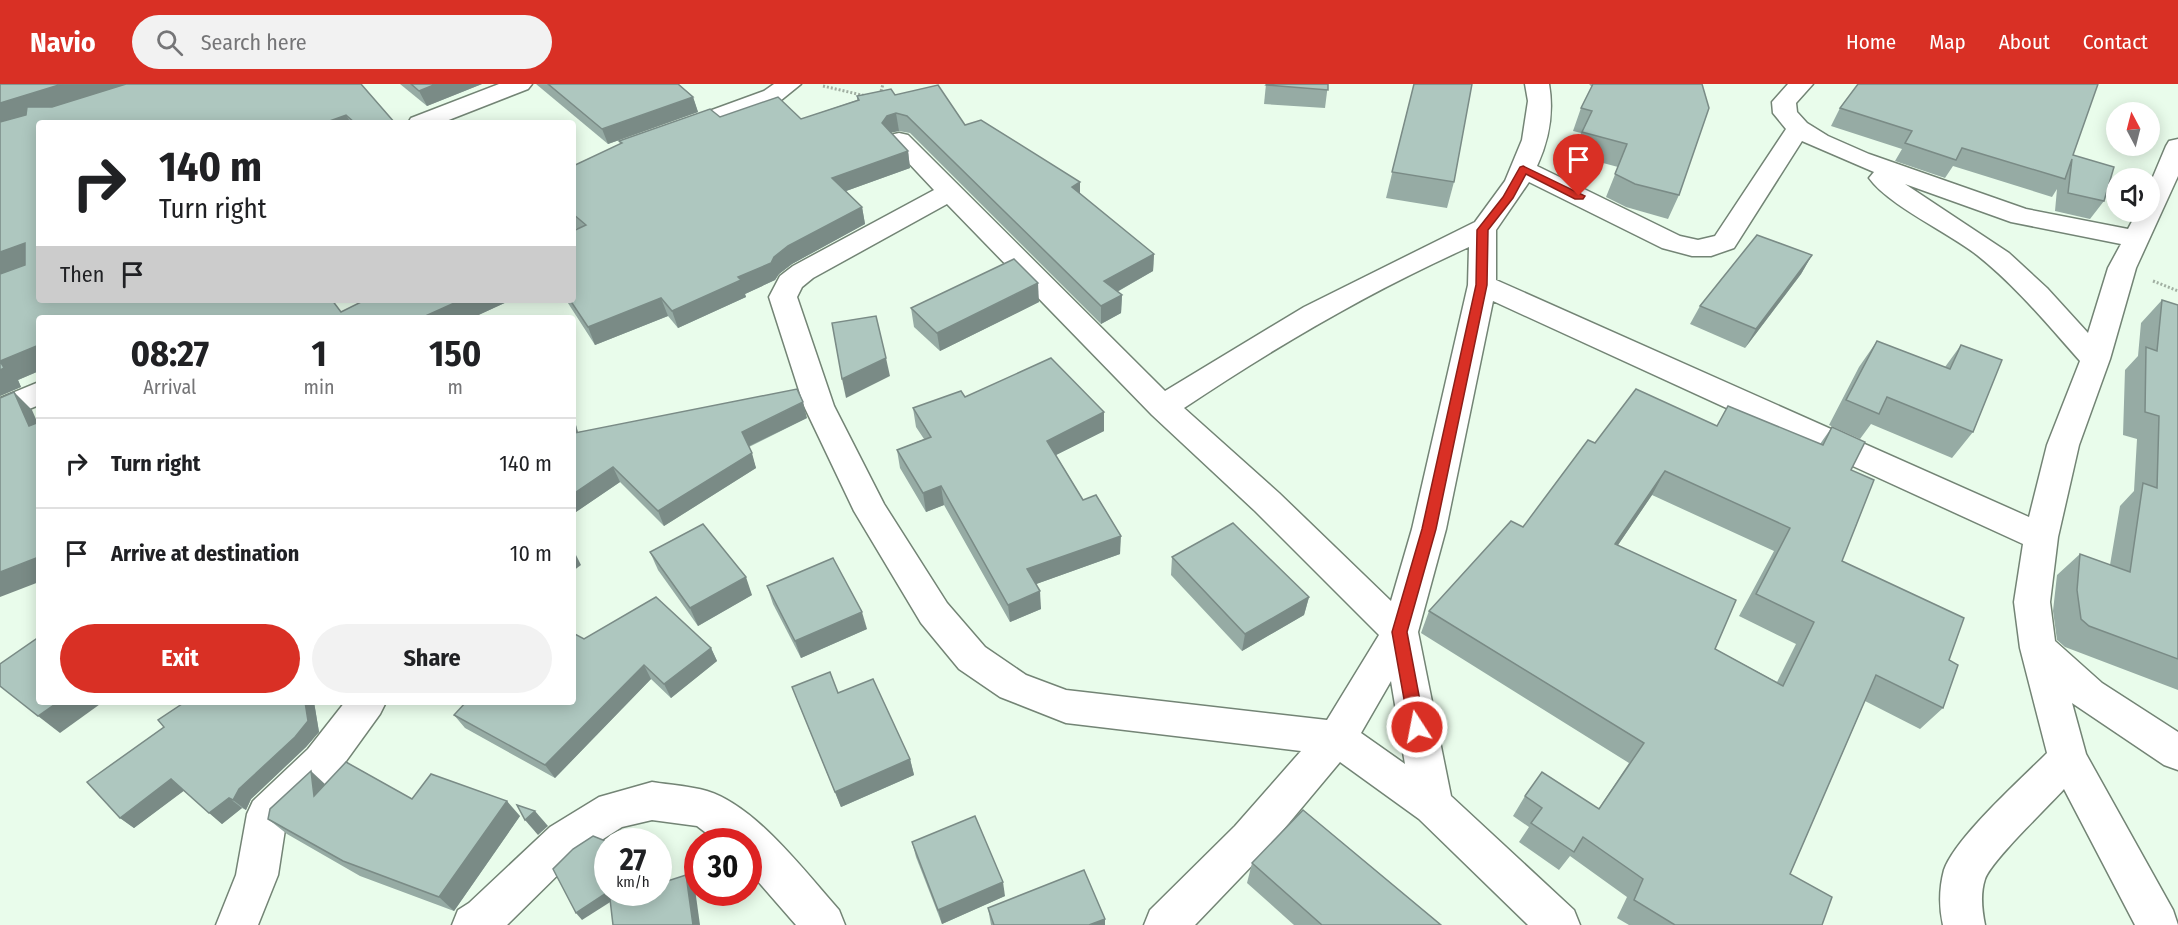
<!DOCTYPE html>
<style>
body{margin:0;font-family:"Fira Sans Condensed",sans-serif;background:#f2f2f2;color:#202124;height:100vh;display:flex;flex-direction:column;font-size:22px;white-space:nowrap}
*{box-sizing:border-box;margin:0}
p{font-size:20px;color:#757577}
.icon{flex:none;width:33px;height:33px;fill:none;stroke:currentColor;stroke-width:2;stroke-linecap:round;stroke-linejoin:round}
.map{position:relative;flex:1;overflow:hidden}
.side{position:absolute;left:36px;top:231px;width:540px;height:390px;display:flex;flex-direction:column;background:#fff;border-radius:6px;box-shadow:0 3px 15px #0003}
.side>*{flex:none}
.hud{position:absolute;left:36px;top:36px;width:540px;height:183px;border-radius:6px;box-shadow:0 3px 15px #0003;background:#fff;color:#202124;overflow:hidden}
.needle{width:39px;rotate:353deg}
.controls{position:absolute;left:2106px;top:18px;display:grid;gap:12px}
.controls a{display:grid;place-items:center;width:54px;height:54px;border-radius:50%;background:#fff;box-shadow:0 3px 15px #0003;font-size:30px}
.speed{position:absolute;left:594px;top:744px;display:flex;gap:12px;font-size:30px;font-weight:700;text-align:center}
.speed>*{display:grid;place-content:center;width:78px;height:78px;border-radius:50%;background:#fff;box-shadow:0 3px 15px #0003;line-height:1}
.speed small{font-size:15px;font-weight:400}
.speed .limit{border:9px solid #d22;background:#fff;color:#111}
.pin{position:absolute;display:grid;place-items:center;width:51px;height:51px;color:#fff;margin:-62px -26px;border-radius:50% 50% 50% 0;rotate:-45deg;box-shadow:0 0 6px #0007}
.pin .icon{rotate:45deg}
.me{position:absolute;width:66px;margin:-33px;rotate:349deg;stroke-linejoin:round;filter:drop-shadow(0 0 4px #0008)}
.turn{display:flex;align-items:center;gap:21px;height:126px;padding:0 24px;font-size:27px}
.turn .icon{width:78px;height:78px;stroke-width:2.5}
.turn b{display:block;font-size:42px;line-height:51px}
.then{display:flex;align-items:center;height:57px;padding:0 24px;background:#0003;gap:12px;font-size:22px}
.eta{display:flex;justify-content:space-evenly;align-items:center;height:102px;text-align:center}
.eta b{font-size:36px;font-weight:700;line-height:42px}
.cta{display:flex;gap:12px;margin-top:auto;padding:12px 24px}
.cta a{flex:1;height:69px;border-radius:36px;background:#d93025;color:#fff;font-size:24px;font-weight:700;line-height:69px;text-align:center}
.cta a+a{background:#f2f2f2;color:#202124}
ul{padding:0;list-style:none}
li{display:flex;align-items:center;gap:18px;height:90px;padding:0 24px;border-top:2px solid #e0e0e0}
li div{flex:1}
li b{display:block;font-size:22px}
li em{font-style:normal}
header{display:flex;align-items:center;gap:36px;box-sizing:border-box;height:84px;padding:0 30px;background:#d93025;color:#fff}
header strong{font-size:28px}
nav{display:flex;gap:33px;margin-inline-start:auto;font-size:21px}
.search{width:420px;height:54px;background:#f2f2f2;display:flex;align-items:center;gap:15px;box-sizing:border-box;padding:0 21px;border-radius:33px;color:#757577;font-size:22px}
.map>svg:first-child{display:block}
.lines{fill:none;stroke-linecap:round;stroke-linejoin:round}
.minor-casing{stroke:#738475;stroke-width:3}
.tertiary-casing{stroke:#738475;stroke-width:3}
.path{stroke:#a1afa2;stroke-width:3;stroke-dasharray:2 2;stroke-linecap:butt}
.minor{fill:#fff;fill-rule:evenodd}
.tertiary{fill:#fff;fill-rule:evenodd}
.wall{fill:#96aba4;fill-rule:evenodd}
.shaded-wall{fill:#7a8b86}
.building{fill:#aec7bf;stroke:#7a8b86;stroke-width:1.5;fill-rule:evenodd}
.route{fill:#d93025;stroke:#8d1f18;stroke-width:1.5}
</style>
<header>
<strong>Navio</strong>
<div class="search"><svg class="icon" aria-label="search" viewBox="0 0 24 24"><circle cx="10" cy="10" r="6"/><path d="M15 15l6 6"/></svg>Search here</div>
<nav><a>Home</a><a>Map</a><a>About</a><a>Contact</a></nav>
</header>
<div class="map">
<svg width="2178" height="841" viewBox="0 0 2178 841">
<rect width="100%" height="100%" fill="#e9fceb"/>
<g class="lines">
<!-- minor casing -->
<g class="minor-casing">
<g id="minor">
<polygon points="774,0 801,0 780,17 686,52 677,54 668,52 665,47 668,42 764,7"/>
<path d="M1525 0H1549C1554 29 1549 56 1537 82L1680 152 1698 156 1715 152 1786 45 1773 29 1772 18 1788 0H1813L1796 19 1797 28 1807 39 1828 52 1869 70 2026 125 2128 145 2137 128H2150V100L2166 62 2169 57 2178 55V92L2136 184 2110 275 2079 361 2058 453 2050 518 2055 557 2102 599 2178 648V686L2164 681 2072 619 2086 670 2173 826 2178 841H2135L2064 705C2048 723 1991 777 1985 795 1980 810 1982 826 1985 841H1943C1939 823 1939 805 1944 786 1955 754 2021 695 2047 669L2020 564 2014 518 2023 460 1493 217 1446 445 1418 548 1451 712 1574 826 1580 841H1528L1419 735 1340 678 1263 770 1195 841H1144L1150 826 1235 742 1301 667 1066 639 1000 613 959 585 921 539 854 427 804 322 769 213 780 192 793 182 934 106 887 56 890 51 899 49 908 51 1165 307 1304 223 1475 138 1505 97 1522 56 1528 17ZM1802 57 1874 88 1869 94C1888 121 1949 149 1977 171 2016 202 2047 240 2080 277L2047 361 2029 433 1496 196V146L1529 98 1662 164 1692 172H1711L1734 164ZM1905 100 2011 138 2121 160 2108 184 2088 249 2047 204 2009 169ZM947 120 1152 331 1255 427 1379 551 1327 636 1066 606 1026 591 985 563 947 519 884 420 834 322 797 213 802 203 813 194ZM1469 163 1468 201 1412 445 1391 517 1279 409 1184 324C1275 263 1369 208 1469 163ZM1391 597 1405 680 1361 649Z"/>
<polygon points="39,298 39,321 0,337 0,314"/>
<polygon points="345,618 386,618 380,630 336,691 286,739 278,791 258,841 216,841 236,791 247,730 253,717 308,665"/>
<path d="M652 698C670 701 690 702 707 707 756 722 805 788 839 826L845 841H796L748 786V758H718L697 742 652 736 622 743 578 771 507 841H452L458 826 469 819 550 743 599 713Z"/>
</g>
</g>
<!-- tertiary casing -->
<g class="tertiary-casing">
<polygon id="tertiary" points="499,0 532,0 528,5 441,39 408,39 411,34"/>
</g>
<!-- path -->
<g class="path">
<polyline points="823,2 866,12"/>
<polyline points="880,11 883,0"/>
<polyline points="2153,197 2178,207"/>
</g>
<!-- minor -->
<use href="#minor" class="minor"/>
<!-- tertiary -->
<use href="#tertiary" class="tertiary"/>
</g>
<!-- wall -->
<g class="wall">
<polygon points="0,0 361,0 395,39 39,39 39,216 341,228 511,216 472,234 39,234 39,287 18,296 21,303 0,312"/>
<polygon points="400,0 482,0 427,22"/>
<polygon points="536,0 678,0 693,13 698,28 608,60"/>
<polygon points="1266,0 1328,0 1325,24 1264,20"/>
<polygon points="1414,0 1454,98 1447,124 1386,114"/>
<polygon points="1589,0 1702,0 1679,111 1668,135 1626,123 1606,113 1618,83 1573,71 1581,49 1573,47 1581,24 1592,3"/>
<polygon points="895,11 965,41 1080,110 1154,170 1153,187 1117,208 1122,211 1121,229 1101,240 910,49 899,47 891,48 908,67 910,84 846,107 862,123 865,140 792,180 779,190 775,196 745,210 746,213 678,244 668,232 595,261 566,216 573,216 577,145 573,142 573,82 620,60 619,57 720,33 801,35 857,16 857,12"/>
<polygon points="1840,24 2073,71 2104,117 2090,135 2055,127 2057,105 2052,113 1953,82 1945,94 1895,77 1902,65 1831,42"/>
<polygon points="1812,171 1801,190 1745,264 1690,240 1700,222"/>
<polygon points="2162,216 2178,221 2178,606 2065,563 2057,556 2053,527 2057,491 2080,470 2110,481 2120,422 2134,407 2137,355 2123,351 2125,286 2138,272 2141,239"/>
<polygon points="1039,218 940,267 914,243 911,224"/>
<polygon points="1877,257 1945,283 1961,261 1973,348 1952,374 1871,340 1860,355 1829,341 1859,283"/>
<polygon points="965,313 1104,347 1056,371 1083,416 1120,470 1036,500 1041,525 1010,538 944,421 926,428 900,384 897,366 924,355 916,343 913,324"/>
<path d="M1728 322 1820 360 1832 343 1851 386 1842 477 1949 576 1943 624 1920 645 1865 617 1790 790 1822 841H1629L1617 834 1627 813 1570 772 1559 786 1519 758 1529 743 1513 732 1525 712 1599 724 1629 679 1421 549 1429 527 1523 443 1595 359 1717 342ZM1652 411 1774 467 1739 532 1796 560 1777 598 1715 565 1618 461Z"/>
<polygon points="573,330 578,348 807,334 749,363 756,384 664,442 620,398 573,430"/>
<polygon points="650,468 752,511 698,542 658,486"/>
<polygon points="1172,473 1309,513 1304,531 1242,567 1171,491"/>
<polygon points="767,502 867,545 801,574 773,520"/>
<polygon points="584,555 711,564 717,577 671,614 651,595 555,694 465,644 454,631"/>
<polygon points="792,603 838,609 910,675 914,691 841,723"/>
<polygon points="185,618 314,618 319,648 306,663 251,715 246,726 242,724 222,740 184,706 134,744 120,734 164,643"/>
<polygon points="325,700 412,715 520,732 454,827 360,792 287,750 268,735"/>
<polygon points="912,758 1005,812 942,840 916,773"/>
<polygon points="1252,779 1441,841 1294,841 1247,799"/>
<polygon points="988,824 1105,835 1105,841 991,841"/>
</g>
<!-- shaded-wall -->
<g class="shaded-wall">
<polygon points="62,0 132,0 0,42 0,19"/>
<polygon points="436,0 482,0 427,22 419,7"/>
<polygon points="693,13 698,28 608,60 602,45"/>
<polygon points="896,29 899,47 890,49 882,39 887,32"/>
<polygon points="346,31 351,39 324,39"/>
<polygon points="908,67 910,84 835,111 832,94"/>
<polygon points="1080,98 1080,115 1072,103"/>
<polygon points="862,123 865,140 792,180 779,190 775,196 745,210 746,213 678,244 672,227 738,193 774,173 788,162"/>
<polygon points="25,159 39,176 0,192 0,168"/>
<polygon points="1154,170 1153,187 1104,215 1104,197"/>
<polygon points="1812,171 1801,190 1745,264 1756,245"/>
<polygon points="1038,199 1039,218 940,267 937,249"/>
<polygon points="1122,211 1121,229 1101,240 1101,222"/>
<polygon points="661,214 668,232 595,261 588,243"/>
<polygon points="193,216 233,216 207,234"/>
<polygon points="461,216 511,216 472,234 421,234"/>
<polygon points="39,261 39,287 18,296 21,303 0,312 0,277"/>
<polygon points="886,274 890,292 846,314 842,295"/>
<polygon points="14,308 32,326 39,342 29,342"/>
<polygon points="803,318 807,334 747,363 742,348"/>
<polygon points="1104,328 1104,347 1048,375 1047,357"/>
<polygon points="573,330 582,364 575,349 573,342"/>
<polygon points="752,369 756,384 664,442 658,427"/>
<polygon points="613,383 620,398 573,430 573,410"/>
<polygon points="1665,387 1652,411 1603,483 1615,460"/>
<polygon points="941,402 944,421 926,428 923,409"/>
<polygon points="1121,452 1120,470 1028,503 1027,485"/>
<polygon points="576,471 581,481 573,487 573,474"/>
<polygon points="36,474 39,498 0,513 0,488"/>
<polygon points="746,493 752,511 698,542 690,524"/>
<polygon points="1040,507 1041,525 1010,538 1008,521"/>
<polygon points="1309,513 1304,531 1242,567 1245,550"/>
<polygon points="862,528 867,545 801,574 795,557"/>
<polygon points="711,564 717,577 671,614 664,600"/>
<polygon points="644,581 651,595 555,694 545,681"/>
<polygon points="58,618 103,618 60,649 38,632"/>
<polygon points="305,618 314,618 319,648 306,663 251,715 246,726 233,716 239,705"/>
<polygon points="910,675 914,691 841,723 835,708"/>
<polygon points="311,687 327,702 314,712"/>
<polygon points="171,695 185,706 134,744 120,734"/>
<polygon points="229,714 242,724 222,740 209,729"/>
<polygon points="507,717 520,732 454,827 439,813"/>
<polygon points="535,727 548,742 538,751 525,736"/>
<polygon points="686,791 695,805 700,841 693,841"/>
<polygon points="1003,798 1005,812 942,840 938,826"/>
<polygon points="608,808 626,808 582,836 576,829"/>
<polygon points="1105,835 1105,841 1089,841"/>
</g>
<!-- building -->
<g class="building">
<polygon points="0,0 62,0 0,19"/>
<polygon points="126,0 361,0 395,39 355,39 346,31 324,39 39,39 39,216 194,216 223,218 232,216 332,216 341,228 365,216 461,216 421,234 108,234 107,232 104,234 39,234 39,261 0,277 4,284 0,286 0,190 25,181 25,159 0,168 0,38 26,31 27,23 52,23"/>
<polygon points="411,0 436,0 419,7"/>
<polygon points="548,0 678,0 693,13 602,45"/>
<polygon points="1267,0 1328,0 1328,6 1266,1"/>
<polygon points="1414,0 1472,0 1454,98 1392,88"/>
<polygon points="1593,0 1702,0 1709,24 1679,111 1635,100 1615,90 1627,60 1582,48 1592,27 1581,24"/>
<polygon points="1858,0 2098,0 2073,71 2114,83 2104,117 2068,109 2072,75 2065,95 1962,64 1956,76 1905,59 1912,47 1840,24"/>
<polygon points="938,1 965,41 981,36 1080,98 1072,103 1154,170 1104,197 1122,211 1101,222 907,32 896,29 887,32 882,39 908,67 832,94 862,123 788,162 774,173 771,179 738,193 741,196 672,227 661,214 588,243 570,216 573,216 573,147 586,141 573,130 573,82 622,59 619,57 710,25 720,33 778,13 801,35 859,16 857,12 891,5 895,11"/>
<polygon points="1757,151 1812,171 1756,245 1700,222"/>
<polygon points="1014,175 1038,199 937,249 911,224"/>
<polygon points="2162,216 2178,221 2178,575 2089,542 2081,535 2077,506 2080,470 2130,488 2143,399 2157,404 2159,332 2145,328 2146,263 2157,267"/>
<polygon points="876,232 886,274 842,295 832,239"/>
<polygon points="1877,257 1950,285 1961,261 2002,276 1973,348 1887,313 1879,330 1846,316"/>
<polygon points="1051,274 1104,328 1047,357 1083,416 1096,411 1121,452 1027,485 1040,507 1008,521 941,402 923,409 897,366 931,353 913,324 961,307 965,313"/>
<polygon points="797,305 803,318 742,348 752,369 658,427 613,383 573,410 573,342 575,349"/>
<path d="M1636 305 1717 342 1728 322 1823 361 1832 343 1865 358 1851 386 1874 396 1842 477 1964 534 1949 576 1958 581 1943 624 1876 591 1790 790 1832 813 1822 841H1675L1634 816 1643 795 1583 753 1574 768 1531 739 1542 724 1525 712 1542 688 1599 725 1644 659 1429 527 1511 437 1523 443 1588 356 1595 359ZM1665 387 1790 444 1756 510 1814 538 1783 602 1715 565 1736 516 1615 460Z"/>
<polygon points="14,308 29,342 39,338 39,496 36,474 0,488 0,314"/>
<polygon points="1233,439 1309,513 1245,550 1172,473"/>
<polygon points="703,440 746,493 690,524 650,468"/>
<polygon points="833,474 862,528 795,557 767,502"/>
<polygon points="656,513 711,564 664,600 644,581 545,681 454,631 466,618 573,618 573,549 584,555"/>
<polygon points="39,553 39,618 58,618 38,632 0,602 0,580"/>
<polygon points="830,588 838,609 873,595 910,675 835,708 792,603"/>
<polygon points="185,618 305,618 308,637 295,653 239,705 233,716 229,714 209,729 171,695 120,734 87,698 164,643 158,636"/>
<polygon points="346,678 412,715 431,690 507,717 439,813 343,777 268,735 270,725 311,687 314,712"/>
<polygon points="517,721 535,727 525,736"/>
<polygon points="1303,726 1441,841 1322,841 1252,779"/>
<polygon points="975,732 1003,798 938,826 912,758"/>
<polygon points="593,752 608,758 608,808 576,829 553,785 573,765"/>
<polygon points="1084,786 1105,835 1089,841 994,841 988,824"/>
<polygon points="686,791 693,841 613,841 610,815 630,808 658,808 658,800"/>
</g>
<!-- route -->
<polygon class="route" points="1523,82 1585,112 1583,115 1575,115 1526,90 1513,114 1488,146 1487,201 1436,445 1407,548 1425,643 1422,648 1417,650 1411,648 1409,643 1392,548 1422,445 1476,201 1477,146 1503,113 1520,83"/>
</svg>
<div class="controls">
<a><svg class="needle" viewBox="-14 -14 28 28"><path d="M0-13l5 13h-10z" fill="#e53935"/><path d="M0 13l5-13h-10z" fill="#757577"/></svg></a>
<a><svg class="icon" aria-label="sound" viewBox="0 0 24 24"><path d="M4 9h4l5-4v14l-5-4H4zM17 9q2 3 0 6"/></svg></a>
</div>
<div class="speed"><div>27<small>km/h</small></div><div class="limit">30</div></div>
<div class="pin" style="left:1579px;top:112px;background:#d93025"><svg class="icon" aria-label="arrive" viewBox="0 0 24 24"><path d="M6 21V4h12l-3 4 3 4H6"/></svg></div>
<svg class="me" style="left:1417px;top:643px" viewBox="-20 -20 40 40"><circle r="17" fill="#d93025" stroke="#fff" stroke-width="3"/><path d="M0-11L8 9 0 5-8 9z" fill="#fff"/></svg>
<div class="hud">
<div class="turn"><svg class="icon" aria-label="right" viewBox="0 0 24 24"><path d="M7 20v-9h11M14 6l5 5-5 5"/></svg><div><b>140 m</b>Turn right</div></div>
<div class="then">Then<svg class="icon" aria-label="arrive" viewBox="0 0 24 24"><path d="M6 21V4h12l-3 4 3 4H6"/></svg></div>
</div>
<section class="side">
<div class="eta">
<div><b>08:27</b><p>Arrival</p></div>
<div><b>1</b><p>min</p></div>
<div><b>150</b><p>m</p></div>
</div>
<ul>
<li><svg class="icon" aria-label="right" viewBox="0 0 24 24"><path d="M7 20v-9h11M14 6l5 5-5 5"/></svg><div><b>Turn right</b></div><em>140 m</em></li>
<li><svg class="icon" aria-label="arrive" viewBox="0 0 24 24"><path d="M6 21V4h12l-3 4 3 4H6"/></svg><div><b>Arrive at destination</b></div><em>10 m</em></li>
</ul>
<div class="cta"><a>Exit</a><a>Share</a></div>
</section>
</div>
